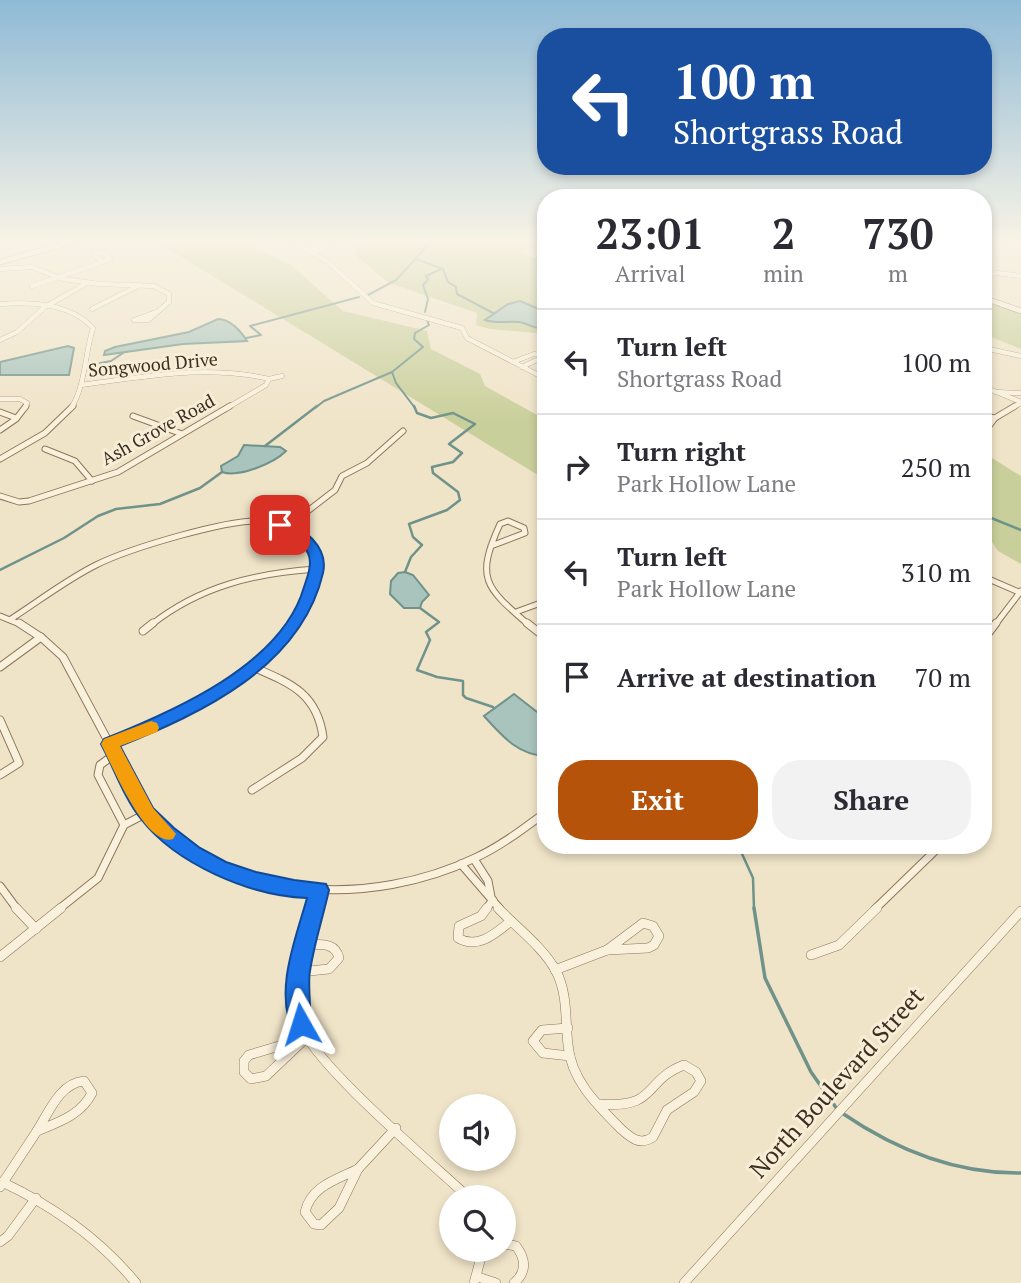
<!DOCTYPE html>
<style>
body{margin:0;font-family:"PT Serif",serif;background:#f2f2f3;color:#2b2b33;height:100vh;display:flex;flex-direction:column;font-size:26px;white-space:nowrap}
*{box-sizing:border-box;margin:0}
p{font-size:23px;color:#7c7c81}
.icon{flex:none;width:38px;height:38px;fill:none;stroke:currentColor;stroke-width:2;stroke-linecap:round;stroke-linejoin:round}
.map{position:relative;flex:1;overflow:hidden}
.details{position:absolute;left:537px;top:189px;width:455px;height:665px;display:flex;flex-direction:column;background:#fff;border-radius:28px;box-shadow:0 4px 10px #0003}
.details>*{flex:none}
.banner{position:absolute;left:537px;top:28px;width:455px;height:147px;border-radius:28px;box-shadow:0 4px 10px #0003;background:#1a4fa0;color:#fff;overflow:hidden}
.tools{position:absolute;left:439px;top:1094px;display:grid;gap:14px}
.tools a{display:grid;place-items:center;width:77px;height:77px;border-radius:50%;background:#fff;box-shadow:0 4px 10px #0003;font-size:35px}
.pin{position:absolute;display:grid;place-items:center;width:60px;height:60px;color:#fff;margin:-30px;border-radius:14px;box-shadow:0 4px 10px #0006}
.me{position:absolute;width:77px;margin:-38px;rotate:354deg;stroke-linejoin:round;filter:drop-shadow(0 0 5px #0008)}
.turn{display:flex;align-items:center;gap:24px;height:147px;padding:0 21px;font-size:32px}
.turn .icon{width:91px;height:91px;stroke-width:2.5}
.turn b{display:block;font-size:49px;line-height:60px}
.eta{display:flex;justify-content:space-evenly;align-items:center;height:119px;text-align:center}
.eta b{font-size:42px;font-weight:700;line-height:49px}
.primary-button{display:flex;gap:14px;margin-top:auto;padding:14px 21px}
.primary-button a{flex:1;height:80px;border-radius:28px;background:#b45309;color:#fff;font-size:28px;font-weight:700;line-height:80px;text-align:center}
.primary-button a+a{background:#f2f2f3;color:#2b2b33}
ul{padding:0;list-style:none}
li{display:flex;align-items:center;gap:21px;height:105px;padding:0 21px;border-top:2px solid #e1e1e2}
li div{flex:1}
li b{display:block;font-size:26px}
li em{font-style:normal}
.map>svg:first-child{display:block}
.green{fill:#c9cf9b}
.water{fill:#a9c4bc;stroke:#6f938a;stroke-width:2}
.lines{fill:none;stroke-linecap:round;stroke-linejoin:round}
.stream-far2{stroke:#6f938a;stroke-width:2}
.stream-far1{stroke:#6f938a;stroke-width:2.5}
.stream{stroke:#6f938a;stroke-width:3.5}
.minor-far3-casing{stroke:#8d765c;stroke-width:5}
.minor-far2-casing{stroke:#8d765c;stroke-width:7}
.minor-far1-casing{stroke:#8d765c;stroke-width:9}
.minor-casing{stroke:#8d765c;stroke-width:10}
.tertiary-casing{stroke:#8d765c;stroke-width:6}
.minor-far3{stroke:#faf1dc;stroke-width:4.5}
.minor-far2{stroke:#faf1dc;stroke-width:5}
.minor-far1{stroke:#faf1dc;stroke-width:7}
.minor{stroke:#faf1dc;stroke-width:9}
.tertiary{stroke:#faf1dc;stroke-width:5}
.route{fill:#1a73e8;stroke:#114b97;stroke-width:2}
.slow{fill:#f59e0b}
.labels{text-anchor:middle;stroke-width:6;stroke-linejoin:round;paint-order:stroke}
.far-street-label{font-size:18px;fill:#3d2e20;stroke:#f7eed8}
.near-street-label{font-size:24px;fill:#3d2e20;stroke:#f7eed8}
</style>
<div class="map">
<svg width="1021" height="1283" viewBox="0 0 1021 1283">
<rect width="100%" height="100%" fill="#f0e4c8"/>
<!-- green -->
<g class="green">
<polygon points="157,242 243,242 291,265 343,311 427,331 431,349 480,374 485,386 546,420 546,480"/>
<polygon points="357,242 546,242 519,252 546,262 546,334 490,329 476,325 477,313 389,283 355,255"/>
<polygon points="984,299 1021,312 1021,349 984,334"/>
<polygon points="984,453 1021,476 1021,564 998,551 990,539 984,535"/>
</g>
<!-- water -->
<g class="water">
<path d="M520 301 546 312V330C536 329 526 323 519 322 508 321 496 324 485 320L508 304Z"/>
<path d="M218 319C230 319 241 331 247 341L183 344 104 355 105 351 115 347 189 332Z"/>
<polygon points="68,346 74,348 69,375 0,375 0,362"/>
<path d="M244 445 280 447 286 451C274 463 239 478 222 472L221 466 238 456Z"/>
<polygon points="405,572 413,575 429,595 422,602 420,608 404,608 390,594 391,581 398,573"/>
<path d="M514 694 546 719V756C518 755 502 736 484 716Z"/>
</g>
<g class="lines">
<!-- stream-far2 -->
<g class="stream-far2">
<polyline points="416,259 443,269 448,282 456,287 457,294 493,313"/>
<polyline points="368,295 396,280 431,242"/>
<polyline points="425,312 428,299 423,285 428,280 426,276 441,269"/>
<polyline points="246,338 261,335 250,326 359,297"/>
<polyline points="95,364 111,361 123,353"/>
<polyline points="392,372 396,383 415,408"/>
<polyline points="315,408 324,401 392,372 423,347 414,339 415,333 429,325 427,320"/>
</g>
<!-- stream-far1 -->
<g class="stream-far1">
<polyline points="265,446 317,406"/>
<polyline points="984,515 1021,530"/>
<polyline points="0,570 64,538 98,516 116,509 160,504 200,488 222,472"/>
<polyline points="405,572 411,557 422,545 413,537 409,524 447,510 460,500 458,492 433,473 432,467 453,462 462,453 449,444 475,424 453,413 431,418 417,413 414,406"/>
<polyline points="420,608 439,622 426,632 430,640 417,670 437,677 463,681 463,695 466,698 493,707"/>
<polyline points="738,845 753,878 754,909"/>
</g>
<!-- stream -->
<g class="stream">
<polyline points="754,908 765,978 811,1072 837,1109"/>
<path d="M842 1113C896 1150 955 1174 1021 1173"/>
</g>
<!-- minor-far3 casing -->
<g class="minor-far3-casing">
<g id="minor-far3">
<polyline points="293,242 328,262 373,303 462,328 467,338 546,379"/>
<polyline points="308,249 332,245 314,252"/>
<polygon points="104,252 110,259 103,262 95,256 96,253"/>
<polyline points="0,269 32,267 63,279 100,284 154,286 169,294 169,302 148,320 134,320 156,312"/>
<polyline points="984,275 997,273 1021,276"/>
<polyline points="32,286 103,262"/>
<path d="M0 304C32 302 70 303 93 328 85 353 85 388 71 408"/>
<polyline points="92,309 140,285"/>
<polyline points="0,340 17,332 45,307 87,283"/>
<polyline points="984,348 1021,356"/>
<polyline points="513,362 534,354 545,356 522,367"/>
<path d="M81 385C144 377 206 364 269 379"/>
<polyline points="984,387 1021,402"/>
<polyline points="995,392 1021,393"/>
<polyline points="0,399 20,399 27,403 25,408"/>
<polyline points="227,408 266,385 269,379 282,376"/>
<polyline points="1012,408 1021,403"/>
</g>
</g>
<!-- minor-far2 casing -->
<g class="minor-far2-casing">
<g id="minor-far2">
<polyline points="0,412 16,418"/>
<polyline points="133,416 182,434"/>
<polyline points="984,416 995,418"/>
<polyline points="984,425 989,426 995,418 1015,406"/>
<polyline points="0,430 16,419 26,406"/>
<polyline points="45,449 75,461 92,481"/>
<polyline points="0,459 45,433 73,406"/>
<polyline points="0,496 19,502 29,501 118,472 230,406"/>
<polyline points="287,527 335,490 342,476 367,463 403,431"/>
<path d="M491 546 525 533 524 528 508 521 500 524C475 579 485 587 529 625"/>
<polyline points="984,577 1021,593"/>
<polyline points="516,612 546,601"/>
<polyline points="0,616 22,625"/>
<path d="M11 619C39 601 66 580 96 565 128 549 232 517 266 521 282 523 302 532 311 546 326 569 306 606 292 625"/>
<path d="M151 625C200 586 256 573 317 569"/>
<polyline points="995,625 1021,591"/>
</g>
</g>
<!-- minor-far1 casing -->
<g class="minor-far1-casing">
<g id="minor-far1">
<path d="M19 623 42 638 63 657C83 694 103 732 123 769 131 784 138 803 149 815 228 904 373 907 475 858 501 846 523 829 546 812"/>
<polyline points="527,623 546,638"/>
<polyline points="143,631 153,623"/>
<polyline points="984,639 996,623"/>
<polyline points="0,667 41,637"/>
<polyline points="0,720 19,763 0,775"/>
<path d="M110 744C180 716 246 684 293 623"/>
<polyline points="115,754 100,765 98,775 124,825"/>
<path d="M252 790 302 758 323 737C317 693 290 683 253 667"/>
<polyline points="474,859 488,881 491,897"/>
<polyline points="461,864 500,909"/>
<polyline points="0,886 17,909"/>
<polyline points="59,909 98,878 124,825 147,813"/>
<polyline points="314,909 319,890"/>
<polyline points="486,909 493,900"/>
<polyline points="875,909 941,845"/>
</g>
</g>
<!-- minor casing -->
<g class="minor-casing">
<g id="minor">
<polyline points="16,908 36,929"/>
<path d="M314 908C304 945 292 985 301 1024 309 1060 435 1166 468 1197"/>
<path d="M487 908 481 916 459 926 458 938C478 950 496 933 511 921"/>
<path d="M498 908C517 928 543 947 556 971 568 994 565 1020 568 1045 571 1080 597 1105 621 1129 631 1138 640 1146 653 1137L667 1110 694 1092 701 1081 696 1072 684 1065C642 1081 659 1109 599 1104"/>
<polygon points="643,923 653,926 659,936 654,945 648,948 607,950"/>
<polyline points="811,955 839,945 877,908"/>
<polyline points="0,957 61,908"/>
<polyline points="555,970 607,950"/>
<path d="M299 972 329 969 339 958C335 941 319 945 304 944"/>
<polyline points="568,1028 542,1030 533,1041 543,1053 570,1056"/>
<polygon points="306,1038 266,1076 251,1079 244,1072 244,1061 249,1055"/>
<path d="M84 1081 92 1093C81 1115 59 1122 37 1131 49 1112 60 1083 84 1081Z"/>
<path d="M358 1169 339 1208 321 1225 314 1224 305 1212C311 1186 336 1180 358 1169Z"/>
<polyline points="358,1169 396,1128"/>
<path d="M2 1182C55 1207 99 1238 136 1283"/>
<polyline points="0,1187 37,1131"/>
<polyline points="0,1242 8,1236 36,1198"/>
<path d="M504 1244 516 1246C526 1259 527 1272 514 1283"/>
<polyline points="478,1277 496,1283"/>
<polyline points="474,1283 483,1250"/>
<polyline points="684,1283 1021,911"/>
</g>
</g>
<!-- tertiary casing -->
<g class="tertiary-casing">
<g id="tertiary">
<polyline points="0,262 72,242"/>
<polyline points="984,298 1021,311"/>
</g>
</g>
<!-- minor-far3 -->
<use href="#minor-far3" class="minor-far3"/>
<!-- minor-far2 -->
<use href="#minor-far2" class="minor-far2"/>
<!-- minor-far1 -->
<use href="#minor-far1" class="minor-far1"/>
<!-- minor -->
<use href="#minor" class="minor"/>
<!-- tertiary -->
<use href="#tertiary" class="tertiary"/>
</g>
<!-- sky -->
<linearGradient id="sky" x2="0" y2="1"><stop stop-color="#8fbad6"/><stop offset="0.57" stop-color="#f8f3e6"/><stop offset="1" stop-color="#f8f3e6" stop-opacity="0"/></linearGradient>
<rect width="1021" height="422" fill="url(#sky)"/>
<!-- route -->
<path class="route" d="M280 520C303 526 329 547 323 573 301 667 202 713 120 746L153 808 174 828 200 848 226 862 256 872 294 880 326 884 329 890C323 917 314 944 310 971 307 987 313 1020 309 1031L301 1034 293 1031C274 990 296 938 307 898 250 896 176 864 141 819 124 798 114 768 101 744L104 739C172 712 282 665 304 587 307 578 312 566 309 556 304 539 284 536 273 525Z"/>
<!-- slow -->
<path class="slow" d="M151 721 157 723 159 728 157 732 120 746 153 808 176 834 173 839C146 848 112 765 101 744L104 739Z"/>
<g class="labels">
<!-- far-street labels -->
<g class="far-street-label">
<text transform="translate(153 365) rotate(-5)" y="6">Songwood Drive</text>
<text transform="translate(158 430) rotate(-29)" y="6">Ash Grove Road</text>
</g>
<!-- near-street labels -->
<g class="near-street-label">
<text transform="translate(837 1083) rotate(-48)" y="8">North Boulevard Street</text>
</g>
</g>
</svg>
<div class="tools">
<a><svg class="icon" aria-label="sound" viewBox="0 0 24 24"><path d="M4 9h4l5-4v14l-5-4H4zM17 9q2 3 0 6"/></svg></a>
<a><svg class="icon" aria-label="search" viewBox="0 0 24 24"><circle cx="10" cy="10" r="6"/><path d="M15 15l6 6"/></svg></a>
</div>
<div class="pin" style="left:280px;top:525px;background:#d93025"><svg class="icon" aria-label="arrive" viewBox="0 0 24 24"><path d="M6 21V4h12l-3 4 3 4H6"/></svg></div>
<svg class="me" style="left:301px;top:1024px" viewBox="-20 -20 40 40"><path d="M0-17L14 15 0 8-14 15z" fill="#1a73e8" stroke="#fff" stroke-width="4"/></svg>
<div class="banner">
<div class="turn"><svg class="icon" aria-label="left" viewBox="0 0 24 24"><path d="M17 20v-9H6M10 6l-5 5 5 5"/></svg><div><b>100 m</b>Shortgrass Road</div></div>
</div>
<section class="details">
<div class="eta">
<div><b>23:01</b><p>Arrival</p></div>
<div><b>2</b><p>min</p></div>
<div><b>730</b><p>m</p></div>
</div>
<ul>
<li><svg class="icon" aria-label="left" viewBox="0 0 24 24"><path d="M17 20v-9H6M10 6l-5 5 5 5"/></svg><div><b>Turn left</b><p>Shortgrass Road</p></div><em>100 m</em></li>
<li><svg class="icon" aria-label="right" viewBox="0 0 24 24"><path d="M7 20v-9h11M14 6l5 5-5 5"/></svg><div><b>Turn right</b><p>Park Hollow Lane</p></div><em>250 m</em></li>
<li><svg class="icon" aria-label="left" viewBox="0 0 24 24"><path d="M17 20v-9H6M10 6l-5 5 5 5"/></svg><div><b>Turn left</b><p>Park Hollow Lane</p></div><em>310 m</em></li>
<li><svg class="icon" aria-label="arrive" viewBox="0 0 24 24"><path d="M6 21V4h12l-3 4 3 4H6"/></svg><div><b>Arrive at destination</b></div><em>70 m</em></li>
</ul>
<div class="primary-button"><a>Exit</a><a>Share</a></div>
</section>
</div>
